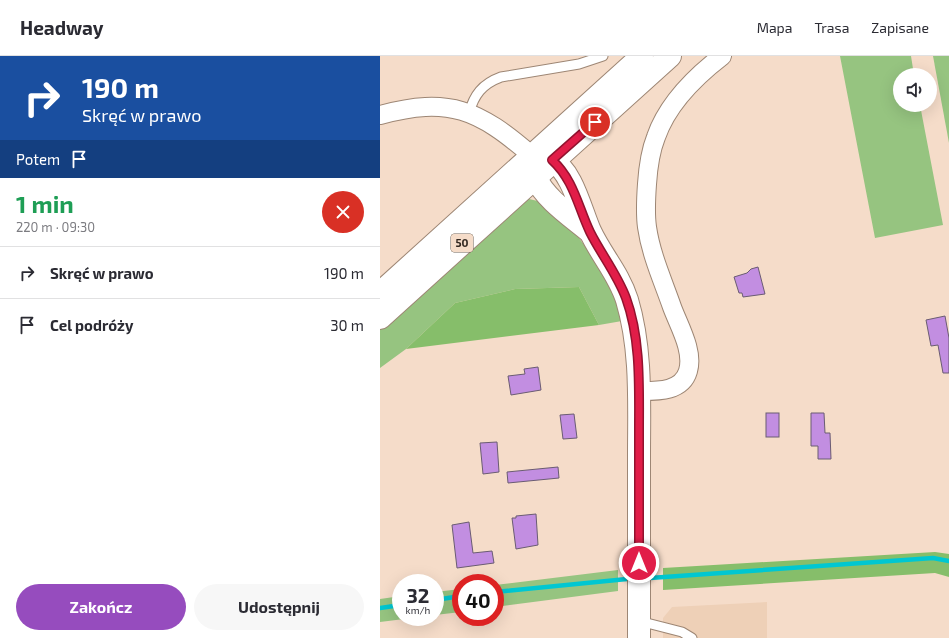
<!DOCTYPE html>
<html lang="pl">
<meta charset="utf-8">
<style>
body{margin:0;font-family:"Exo 2",sans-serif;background:#f7f7f7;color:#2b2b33;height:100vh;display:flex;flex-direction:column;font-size:15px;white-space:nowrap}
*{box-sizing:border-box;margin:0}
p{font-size:13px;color:#7c7c81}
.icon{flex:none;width:22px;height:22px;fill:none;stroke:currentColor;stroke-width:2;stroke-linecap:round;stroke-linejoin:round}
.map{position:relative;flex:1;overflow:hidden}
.side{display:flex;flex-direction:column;background:#fff;width:380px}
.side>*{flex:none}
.top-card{background:#1a4fa0;color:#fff;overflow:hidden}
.fabs{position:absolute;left:513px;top:12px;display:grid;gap:8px}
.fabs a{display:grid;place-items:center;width:44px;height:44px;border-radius:50%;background:#fff;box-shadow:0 4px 16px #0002;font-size:20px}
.speed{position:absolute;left:12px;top:518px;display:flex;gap:8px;font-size:20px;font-weight:700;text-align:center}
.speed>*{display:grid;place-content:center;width:52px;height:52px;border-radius:50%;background:#fff;box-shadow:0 4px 16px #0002;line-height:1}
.speed small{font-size:10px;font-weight:400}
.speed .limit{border:6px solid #d22;background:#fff;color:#111}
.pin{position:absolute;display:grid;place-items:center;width:34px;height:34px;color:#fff;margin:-17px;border:2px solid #fff;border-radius:50%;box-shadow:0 1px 4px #0007}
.me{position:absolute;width:44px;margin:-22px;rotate:0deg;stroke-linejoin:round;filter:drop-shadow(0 0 3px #0008)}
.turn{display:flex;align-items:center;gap:14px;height:84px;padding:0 16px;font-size:18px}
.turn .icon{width:52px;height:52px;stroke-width:2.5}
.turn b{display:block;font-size:28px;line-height:34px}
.then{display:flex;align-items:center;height:38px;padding:0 16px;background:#0003;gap:8px;font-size:15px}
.round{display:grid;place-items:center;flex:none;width:42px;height:42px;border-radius:21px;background:#f7f7f7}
.overview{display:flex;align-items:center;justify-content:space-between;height:68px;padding:0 16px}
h1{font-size:24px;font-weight:700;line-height:30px;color:#1e9e55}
.cta{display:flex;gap:8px;margin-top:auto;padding:8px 16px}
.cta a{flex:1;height:46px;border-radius:24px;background:#964cbe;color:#fff;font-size:16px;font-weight:700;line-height:46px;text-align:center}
.cta a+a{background:#f7f7f7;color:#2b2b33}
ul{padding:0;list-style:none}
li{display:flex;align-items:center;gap:12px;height:52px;padding:0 16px;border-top:1px solid #e1e1e2}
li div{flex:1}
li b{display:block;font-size:15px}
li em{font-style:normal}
header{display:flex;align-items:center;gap:24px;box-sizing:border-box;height:56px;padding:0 20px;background:#fff;border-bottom:1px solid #e1e1e2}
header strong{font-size:19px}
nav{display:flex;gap:22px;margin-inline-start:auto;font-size:14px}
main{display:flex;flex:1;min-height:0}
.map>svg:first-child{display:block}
.built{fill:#eed0b7}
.green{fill:#96c480}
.forest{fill:#86be6a}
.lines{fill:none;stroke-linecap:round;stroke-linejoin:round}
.stream{stroke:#00c7d1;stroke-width:4.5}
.building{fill:#c28ee1;stroke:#6a5c72}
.lane-casing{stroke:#9d8674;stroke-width:11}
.street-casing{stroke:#9d8674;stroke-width:20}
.secondary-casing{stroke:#9d8674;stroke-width:24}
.primary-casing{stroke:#9d8674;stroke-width:24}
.lane{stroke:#fff;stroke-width:9}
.street{stroke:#fff;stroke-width:18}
.secondary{stroke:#fff;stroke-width:22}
.primary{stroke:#fff;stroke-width:22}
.route-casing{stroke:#92132f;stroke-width:10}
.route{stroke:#e11d48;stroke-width:7}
.labels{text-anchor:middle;stroke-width:3.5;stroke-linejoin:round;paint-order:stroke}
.shield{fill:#f5dcc9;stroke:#6c5e53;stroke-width:1}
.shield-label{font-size:11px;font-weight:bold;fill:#322821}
</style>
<header>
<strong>Headway</strong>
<nav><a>Mapa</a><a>Trasa</a><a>Zapisane</a></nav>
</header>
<main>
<section class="side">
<div class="top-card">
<div class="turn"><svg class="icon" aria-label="right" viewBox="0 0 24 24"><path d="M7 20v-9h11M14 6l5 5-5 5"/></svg><div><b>190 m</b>Skręć w prawo</div></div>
<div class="then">Potem<svg class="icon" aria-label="arrive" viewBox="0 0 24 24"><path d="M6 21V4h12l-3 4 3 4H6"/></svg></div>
</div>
<div class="overview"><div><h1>1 min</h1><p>220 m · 09:30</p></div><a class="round" style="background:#d93025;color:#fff"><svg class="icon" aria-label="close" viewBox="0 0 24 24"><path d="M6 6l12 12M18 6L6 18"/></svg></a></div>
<ul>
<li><svg class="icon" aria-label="right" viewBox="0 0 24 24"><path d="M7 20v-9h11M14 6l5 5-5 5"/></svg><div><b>Skręć w prawo</b></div><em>190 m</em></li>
<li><svg class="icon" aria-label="arrive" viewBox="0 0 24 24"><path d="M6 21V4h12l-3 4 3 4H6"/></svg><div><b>Cel podróży</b></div><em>30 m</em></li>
</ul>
<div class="cta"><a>Zakończ</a><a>Udostępnij</a></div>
</section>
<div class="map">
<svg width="569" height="582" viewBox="0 0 569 582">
<rect width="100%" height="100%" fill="#f5dcc9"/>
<!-- built -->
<polygon class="built" points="387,546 387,582 283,582 283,562 292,551"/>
<!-- green -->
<g class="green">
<polygon points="460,0 531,0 534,19 520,19 520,49 540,49 563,169 495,182"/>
<polygon points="553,0 569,0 569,87"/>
<polygon points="149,143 162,146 189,169 215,203 232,234 242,265 219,269 199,231 135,233 75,247 26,293 0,312 0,272 141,144"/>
<polygon points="238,514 238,535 115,551 115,529"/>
<polygon points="81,533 81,556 55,559 55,536"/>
<polygon points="21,540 21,561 40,561 0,566 0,543"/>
</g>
<!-- forest -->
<g class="forest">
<polygon points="199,231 219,269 26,293 75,247 135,233"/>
<polygon points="555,496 569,498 569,521 555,517 283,534 283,512"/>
</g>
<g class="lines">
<!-- stream -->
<g class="stream">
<polyline points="270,522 553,502 569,505"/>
<polyline points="115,536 247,523"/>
<polyline points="55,544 81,540"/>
<polyline points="0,552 21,549"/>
</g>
</g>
<!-- building -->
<g class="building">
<polygon points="378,211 385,238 363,241 362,237 359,237 354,221 367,217 371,213"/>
<polygon points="565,260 569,282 569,317 563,317 558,289 551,290 546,264"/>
<polygon points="158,311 161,334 131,339 128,320 145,318 144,313"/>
<rect x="386" y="357" width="13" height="24"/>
<polygon points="431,357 444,357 445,377 450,377 451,403 438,403 438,390 431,390"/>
<polygon points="194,358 197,382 183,383 180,359"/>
<polygon points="117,386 119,416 103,418 100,387"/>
<polygon points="178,411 179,422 128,427 127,416"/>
<polygon points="156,458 158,489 136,493 132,462 136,462 136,460"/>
<polygon points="89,466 93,497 112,495 114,507 77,512 72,469"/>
</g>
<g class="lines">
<!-- lane casing -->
<g class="lane-casing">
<g id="lane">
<path d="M89 57C94 39 102 28 121 21L199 8 223 0"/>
<polyline points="259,565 302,576 312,582"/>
</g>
</g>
<!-- street casing -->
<g class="street-casing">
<g id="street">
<path d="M0 59C69 40 99 54 151 99"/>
<path d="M259 335C277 335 302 336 308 315 314 295 299 270 292 251 283 225 271 199 267 171 265 157 266 142 267 128 268 113 270 96 276 81 287 49 316 20 342 0"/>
</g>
</g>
<!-- secondary casing -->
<g class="secondary-casing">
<path id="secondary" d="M210 176C191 160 166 144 155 121 152 115 152 106 151 99 157 101 165 101 171 104 192 114 201 155 210 175 221 199 239 218 247 244 262 294 259 348 259 400 259 461 259 521 259 582"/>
</g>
<!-- primary casing -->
<g class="primary-casing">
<g id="primary">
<polyline points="0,237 262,0"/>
<polyline points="0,262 290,0"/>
</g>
</g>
<!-- lane -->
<use href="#lane" class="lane"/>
<!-- street -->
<use href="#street" class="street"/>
<!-- secondary -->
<use href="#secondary" class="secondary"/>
<!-- primary -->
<use href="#primary" class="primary"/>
</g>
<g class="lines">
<!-- route casing -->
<g class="route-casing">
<path id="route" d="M215 66 172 104C194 124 198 151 210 176 221 198 237 218 246 242 261 283 259 331 259 374 259 418 259 462 259 507"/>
</g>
<!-- route -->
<use href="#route" class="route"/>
</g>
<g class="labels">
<!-- shield labels -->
<rect class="shield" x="71" y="178" width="22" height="18" rx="3"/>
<g class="shield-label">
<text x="82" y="191">50</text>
</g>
</g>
</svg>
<div class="fabs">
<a><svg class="icon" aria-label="sound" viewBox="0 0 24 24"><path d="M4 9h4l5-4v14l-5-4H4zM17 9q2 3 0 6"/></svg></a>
</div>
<div class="speed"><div>32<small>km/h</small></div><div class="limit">40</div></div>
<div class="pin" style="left:215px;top:66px;background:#d93025"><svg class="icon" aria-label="arrive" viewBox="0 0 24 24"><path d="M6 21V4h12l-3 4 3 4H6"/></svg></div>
<svg class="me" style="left:259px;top:507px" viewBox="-20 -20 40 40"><circle r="17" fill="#e11d48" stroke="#fff" stroke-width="3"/><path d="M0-11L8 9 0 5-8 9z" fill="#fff"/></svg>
</div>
</main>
